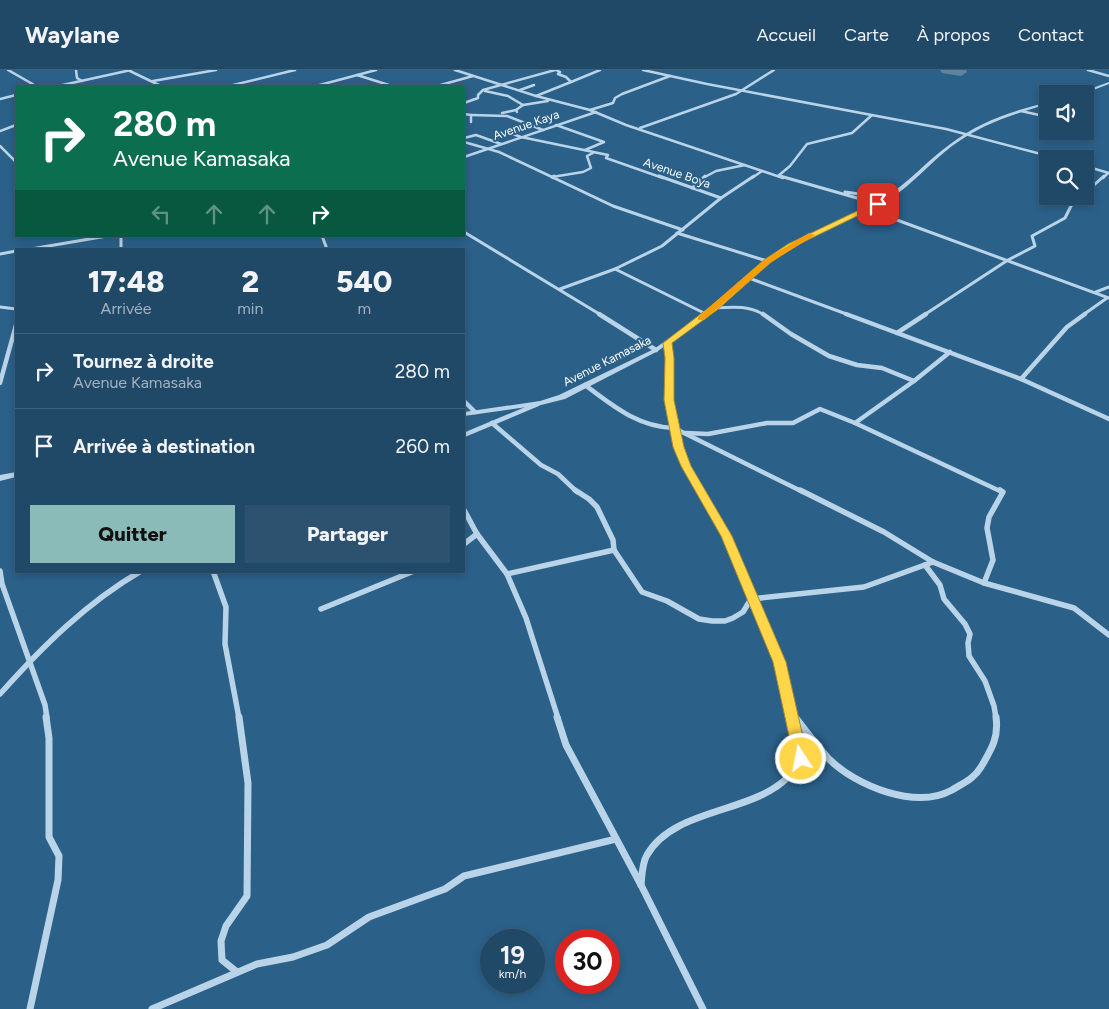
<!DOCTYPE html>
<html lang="fr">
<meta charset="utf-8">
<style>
body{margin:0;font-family:Figtree,sans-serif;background:#2d5270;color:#f1f3f6;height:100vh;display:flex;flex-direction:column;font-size:19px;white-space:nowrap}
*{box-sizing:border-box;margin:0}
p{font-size:16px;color:#a2b2c0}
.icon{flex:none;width:28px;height:28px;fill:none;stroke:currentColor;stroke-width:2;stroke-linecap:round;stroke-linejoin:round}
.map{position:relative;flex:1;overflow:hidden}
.drawer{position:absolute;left:15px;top:178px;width:450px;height:325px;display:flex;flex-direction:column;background:#204867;border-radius:0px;box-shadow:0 2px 8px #0003,0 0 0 1px #3d607b}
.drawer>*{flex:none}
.banner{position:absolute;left:15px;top:15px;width:450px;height:152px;border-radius:0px;box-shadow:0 2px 8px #0003,0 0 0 1px #3d607b;background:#0b6e4f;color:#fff;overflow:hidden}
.controls{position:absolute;left:1039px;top:15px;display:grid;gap:10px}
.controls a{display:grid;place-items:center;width:55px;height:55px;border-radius:0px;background:#204867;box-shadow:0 2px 8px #0003,0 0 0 1px #3d607b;font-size:25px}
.speed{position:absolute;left:480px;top:859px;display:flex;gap:10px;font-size:25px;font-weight:700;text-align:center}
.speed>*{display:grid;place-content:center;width:65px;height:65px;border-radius:50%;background:#204867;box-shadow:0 2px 8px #0003,0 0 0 1px #3d607b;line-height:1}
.speed small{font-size:12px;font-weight:400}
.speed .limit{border:8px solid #d22;background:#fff;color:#111}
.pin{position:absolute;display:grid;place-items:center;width:42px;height:42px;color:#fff;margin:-21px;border-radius:10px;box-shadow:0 2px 8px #0006}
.me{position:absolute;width:55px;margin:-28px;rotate:349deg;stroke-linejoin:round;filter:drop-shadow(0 0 4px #0008)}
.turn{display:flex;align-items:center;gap:18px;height:105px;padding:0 15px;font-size:22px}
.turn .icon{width:65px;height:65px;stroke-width:2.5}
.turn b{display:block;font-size:35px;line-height:42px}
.lanes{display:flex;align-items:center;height:48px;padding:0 15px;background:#0003;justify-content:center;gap:25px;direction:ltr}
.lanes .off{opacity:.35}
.eta{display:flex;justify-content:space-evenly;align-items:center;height:85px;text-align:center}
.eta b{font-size:30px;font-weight:800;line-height:35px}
.primary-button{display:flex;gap:10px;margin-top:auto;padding:10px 15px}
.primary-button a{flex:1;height:58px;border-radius:0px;background:#8bbbb9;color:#111;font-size:20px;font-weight:800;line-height:58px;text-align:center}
.primary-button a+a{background:#2d5270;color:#f1f3f6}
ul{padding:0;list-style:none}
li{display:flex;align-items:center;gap:15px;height:75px;padding:0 15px;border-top:1px solid #3d607b}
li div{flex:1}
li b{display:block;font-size:19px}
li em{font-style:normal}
header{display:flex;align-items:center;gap:30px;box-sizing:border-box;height:70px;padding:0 25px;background:#204867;border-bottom:1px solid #3d607b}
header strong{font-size:24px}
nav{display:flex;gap:28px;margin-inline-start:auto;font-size:18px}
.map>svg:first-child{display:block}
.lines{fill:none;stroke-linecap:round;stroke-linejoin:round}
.river{fill:#60849f;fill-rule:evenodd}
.minor-far4{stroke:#b9d4e8;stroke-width:2.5}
.minor-far3{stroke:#b9d4e8;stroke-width:3}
.minor-far2{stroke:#b9d4e8;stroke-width:4.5}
.minor-far1{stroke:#b9d4e8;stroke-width:5.5}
.minor{stroke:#b9d4e8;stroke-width:7}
.tertiary{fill:#b9d4e8;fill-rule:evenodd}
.route{fill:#ffd54a;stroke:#a68a30}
.slow{fill:#f59e0b}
.labels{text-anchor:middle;stroke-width:4;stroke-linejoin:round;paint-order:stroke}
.far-street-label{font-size:12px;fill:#fff;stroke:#2b6089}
</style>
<header>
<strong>Waylane</strong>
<nav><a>Accueil</a><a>Carte</a><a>À propos</a><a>Contact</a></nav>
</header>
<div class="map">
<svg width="1109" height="939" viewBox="0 0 1109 939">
<rect width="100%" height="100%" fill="#2b6089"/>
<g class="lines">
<!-- river -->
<polygon class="river" points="940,0 966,0 967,2 961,6 942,3"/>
<!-- minor-far4 -->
<g class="minor-far4">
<polyline points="8,0 36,16"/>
<polyline points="76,0 77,8 82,11"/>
<polyline points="455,0 536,26 590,40 626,55 783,108"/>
<polyline points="643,0 707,14 946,59 1060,89"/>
<polyline points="1088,0 1109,6"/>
<polyline points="130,1 161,16"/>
<polyline points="357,5 392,16"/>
<polyline points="153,11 216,0"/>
<polyline points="571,12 600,0"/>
<polyline points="58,16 131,0"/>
<polyline points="229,16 295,0"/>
<polyline points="316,16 376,0"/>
<polyline points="437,16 473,6"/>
<polyline points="520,20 534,15"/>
<polyline points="485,21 508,26 523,35"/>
<polyline points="536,26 571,12 566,7 558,4 560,2 556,0"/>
<polyline points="0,29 16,25"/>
<polyline points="464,33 478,28 478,25 483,20 555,0"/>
<polyline points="516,40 523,35 548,31"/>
<polyline points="590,40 613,33 615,28 622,24 670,6"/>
<polyline points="1021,41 1048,47"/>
<polyline points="502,43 516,40 517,42"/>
<polyline points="464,44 471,45 471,52"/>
<polyline points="471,45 507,46 543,60"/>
<polyline points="556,55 604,72 585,80"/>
<polyline points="640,58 736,24 774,0"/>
<polyline points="0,61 16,55"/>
<polyline points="507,62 521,67 608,85 606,88 663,108"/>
<polyline points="464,68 476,65 501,74"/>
<polyline points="464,72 499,82 552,107"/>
<polyline points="0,76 16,92"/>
<polyline points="464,87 596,42"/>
<polyline points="1085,96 1109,103"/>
<polyline points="778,106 790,96 807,74 852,63 872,45"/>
<polyline points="553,108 552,107 583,102 591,98 587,86 593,83"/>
<polyline points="703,108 716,101 745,95"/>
<polyline points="752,108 762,101"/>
<polyline points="1103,108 1108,103"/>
</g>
<!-- minor-far3 -->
<g class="minor-far3">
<polyline points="554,106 552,107 613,136 683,160"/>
<polyline points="659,106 721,128"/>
<polyline points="780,106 878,134"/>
<polyline points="692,118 705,106"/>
<polyline points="845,122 888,128"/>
<polyline points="1085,123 1104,106"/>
<polyline points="867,139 1109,228"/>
<polyline points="464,162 601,245"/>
<polyline points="677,163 767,191"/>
<polyline points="121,166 121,179"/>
<polyline points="322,166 327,179"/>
<polyline points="31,179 107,166"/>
<polyline points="0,184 16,181"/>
<polyline points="615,199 706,244"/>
<polyline points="749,208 849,245"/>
<polyline points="560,219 615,199 662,176 721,128 754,106"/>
<polyline points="1096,222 1109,217"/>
<polyline points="0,237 16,239"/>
<path d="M714 238C731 237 750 235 764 245"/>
<polyline points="924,245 1008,190 1035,176 1032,166 1065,148 1071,136 1081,126"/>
<polyline points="1083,245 1107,228"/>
</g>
<!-- minor-far2 -->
<g class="minor-far2">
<polyline points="599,244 656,280"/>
<polyline points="763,244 791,264 829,286 857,295 882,298 914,311"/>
<polyline points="846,244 1021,309 1109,349"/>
<polyline points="897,263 926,244"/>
<path d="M667 273C671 293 667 311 669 331 672 364 684 393 701 422"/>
<polyline points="950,282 914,311 855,353 1002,422"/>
<polyline points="1021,309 1067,257 1085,244"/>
<polyline points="0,313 16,255"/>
<path d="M585 315C613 336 638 357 674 358L803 422"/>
<polyline points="464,331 475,342"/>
<polyline points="492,353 541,395 558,404 577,422"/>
<polyline points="686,363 708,364 767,353 793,353 820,339 855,353"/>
<polyline points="464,365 538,334"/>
</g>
<!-- minor-far1 -->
<g class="minor-far1">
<polyline points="575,420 589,429 597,437 613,470 614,480 642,522 667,531 699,549 712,551 725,551 733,548 743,542 751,529 864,517 933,492"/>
<polyline points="700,420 726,466 779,592 792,648"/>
<polyline points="800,420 884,462 933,492 984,513 1074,538 1109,565"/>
<polyline points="464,440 477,464 507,504 526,548 558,648"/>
<polyline points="464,474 477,464"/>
<polyline points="925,495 940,515 944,529 965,554 970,564 968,573 969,586 985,611 994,636 996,648"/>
<polyline points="0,501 2,514 45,635 47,648"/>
<polyline points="213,501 226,537 225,574 239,648"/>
<polyline points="507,504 614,480"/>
<polyline points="984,513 993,490 987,458 989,447 1003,422 1000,420"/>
<polyline points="321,539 414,501"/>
<path d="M0 624C42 577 86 533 141 501"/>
<polyline points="793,645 796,648"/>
</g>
<!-- minor -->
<g class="minor">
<polyline points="557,647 566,675 641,815 703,939"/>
<path d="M795 647C806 661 817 676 829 689 856 716 916 740 952 720 963 713 974 709 981 697 991 680 999 668 996 647"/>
<path d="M641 815C642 805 642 793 647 785 674 737 755 744 790 705 794 700 797 694 801 689L792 647"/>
<polyline points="237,902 222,890 221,871 226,856 247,826 248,713 239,647"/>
<polyline points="30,939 58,810 59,786 49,767 49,668 46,647"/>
<polyline points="152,939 257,894 293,887 327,875 369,847 445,819 464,806 616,769"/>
</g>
<!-- tertiary -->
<g class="tertiary">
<polygon points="1109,12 1109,14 1083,24 1076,24"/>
<path d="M1048 32V34C1011 45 984 53 952 76 930 93 913 114 890 129L793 177 769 192 708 245 658 281 565 329 541 335 464 346V342L540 331 559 325 654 279 704 243 765 190 789 175 886 127C909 112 927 91 949 75 980 51 1010 42 1048 32Z"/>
<polygon points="16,402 16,407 0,411 0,405"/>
</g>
</g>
<!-- route -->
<polygon class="route" points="876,132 882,134 793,177 770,193 717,240 672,273 674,288 674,330 684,377 691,396 732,466 786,592 808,689 806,694 801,696 796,694 794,689 773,592 721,466 681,396 673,377 664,330 665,288 663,273 711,236 764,190 788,174"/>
<!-- slow -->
<polygon class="slow" points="809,163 815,165 770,193 704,250 698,250 698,247 764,190"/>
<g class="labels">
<!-- far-street labels -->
<g class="far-street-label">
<text transform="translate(526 55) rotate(-19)" y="4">Avenue Kaya</text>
<text transform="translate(677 103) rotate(19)" y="4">Avenue Boya</text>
<text transform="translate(607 291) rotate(-27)" y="4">Avenue Kamasaka</text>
</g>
</g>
</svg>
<div class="controls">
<a><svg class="icon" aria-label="sound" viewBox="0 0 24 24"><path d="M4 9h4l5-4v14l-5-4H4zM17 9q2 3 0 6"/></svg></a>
<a><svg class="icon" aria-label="search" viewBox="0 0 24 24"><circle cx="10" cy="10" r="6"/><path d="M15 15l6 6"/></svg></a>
</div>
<div class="speed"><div>19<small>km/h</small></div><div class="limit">30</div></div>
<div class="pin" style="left:878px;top:134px;background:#d93025"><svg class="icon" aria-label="arrive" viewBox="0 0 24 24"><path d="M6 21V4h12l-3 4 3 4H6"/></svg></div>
<svg class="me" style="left:801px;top:689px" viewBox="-20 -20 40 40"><circle r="17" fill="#ffd54a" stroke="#fff" stroke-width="3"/><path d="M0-11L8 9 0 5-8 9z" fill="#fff"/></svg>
<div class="banner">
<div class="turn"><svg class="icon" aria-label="right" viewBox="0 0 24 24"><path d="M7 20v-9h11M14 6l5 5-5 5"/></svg><div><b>280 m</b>Avenue Kamasaka</div></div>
<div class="lanes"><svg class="icon off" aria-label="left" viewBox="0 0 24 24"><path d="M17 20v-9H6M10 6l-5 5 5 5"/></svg><svg class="icon off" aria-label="ahead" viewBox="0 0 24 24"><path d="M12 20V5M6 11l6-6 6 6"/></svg><svg class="icon off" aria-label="ahead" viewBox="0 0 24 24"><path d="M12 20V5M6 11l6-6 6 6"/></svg><svg class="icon" aria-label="right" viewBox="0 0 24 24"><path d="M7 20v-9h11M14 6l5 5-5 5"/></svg></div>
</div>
<section class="drawer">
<div class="eta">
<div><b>17:48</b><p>Arrivée</p></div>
<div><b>2</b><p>min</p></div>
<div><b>540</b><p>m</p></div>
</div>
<ul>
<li><svg class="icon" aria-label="right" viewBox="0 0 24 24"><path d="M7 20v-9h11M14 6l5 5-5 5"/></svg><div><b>Tournez à droite</b><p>Avenue Kamasaka</p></div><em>280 m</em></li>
<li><svg class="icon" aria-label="arrive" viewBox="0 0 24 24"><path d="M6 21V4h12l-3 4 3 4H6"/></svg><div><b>Arrivée à destination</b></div><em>260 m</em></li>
</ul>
<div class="primary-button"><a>Quitter</a><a>Partager</a></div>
</section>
</div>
